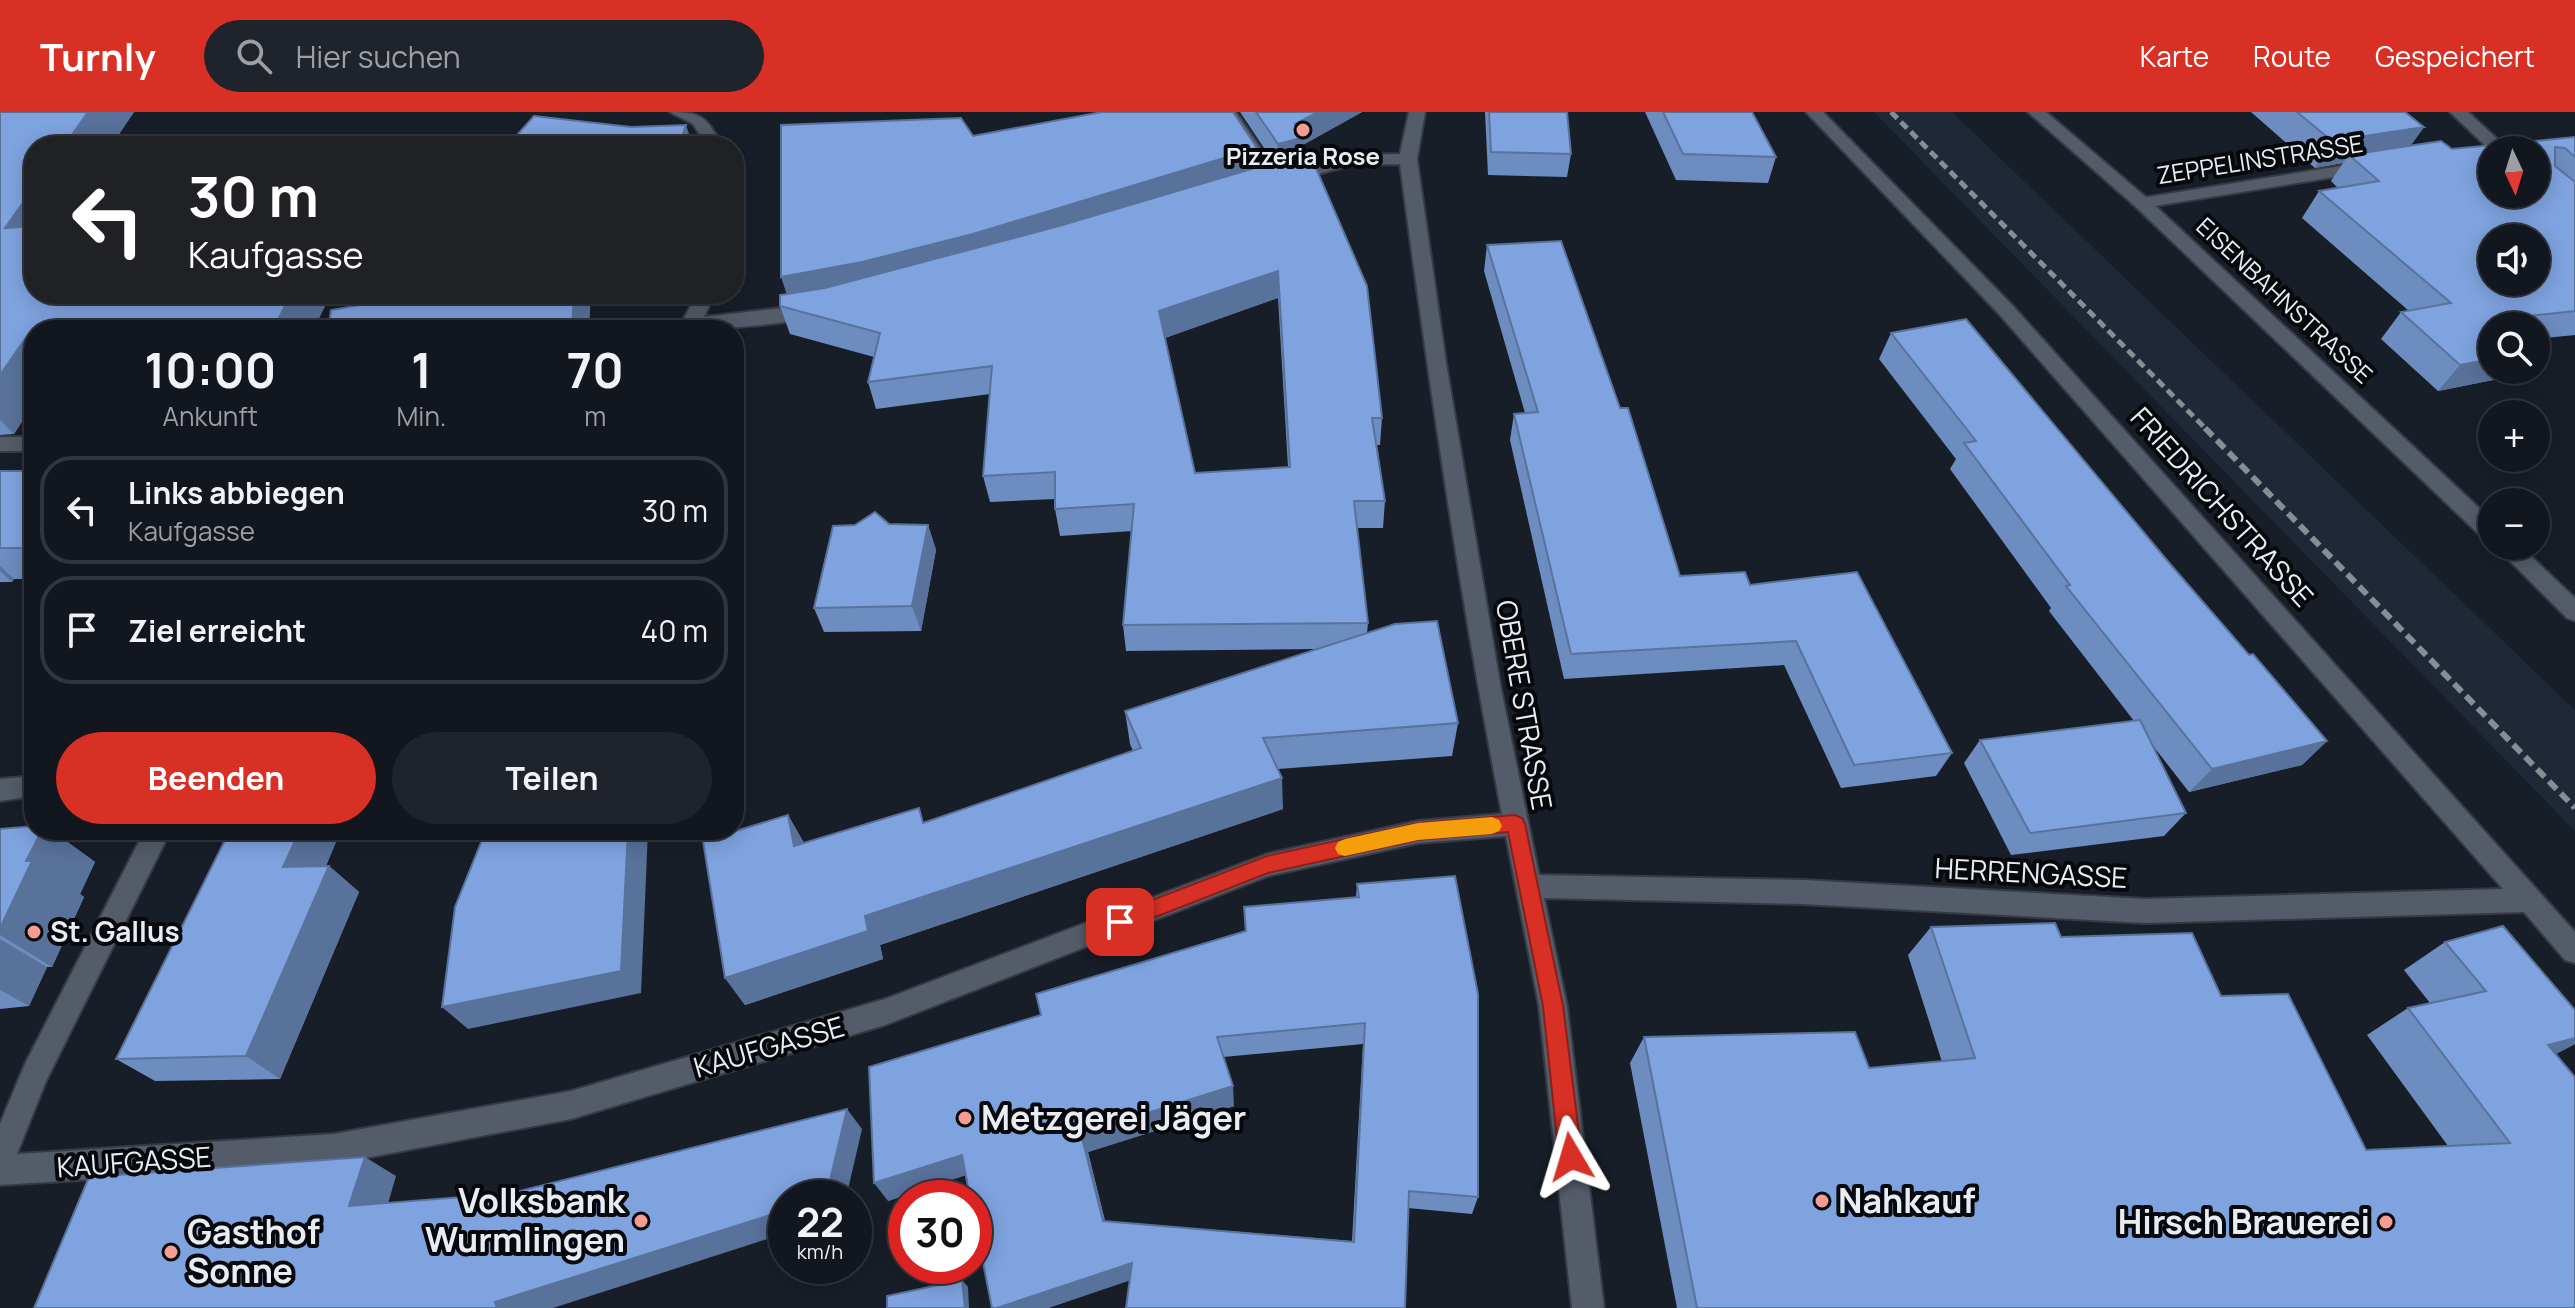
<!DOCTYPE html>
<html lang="de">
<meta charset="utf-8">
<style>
body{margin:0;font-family:Manrope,sans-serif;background:#1f232b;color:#f1f3f6;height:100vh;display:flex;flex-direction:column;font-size:30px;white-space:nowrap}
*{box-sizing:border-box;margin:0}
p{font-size:26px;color:#9c9fa4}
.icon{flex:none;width:44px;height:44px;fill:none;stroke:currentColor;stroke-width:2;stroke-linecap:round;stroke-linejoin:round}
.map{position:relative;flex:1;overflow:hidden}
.sheet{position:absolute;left:24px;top:208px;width:720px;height:520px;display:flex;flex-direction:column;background:#12161e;border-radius:32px;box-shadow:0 4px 20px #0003,0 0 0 2px #31353c}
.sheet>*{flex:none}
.banner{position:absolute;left:24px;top:24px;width:720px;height:168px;border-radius:32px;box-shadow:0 4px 20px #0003,0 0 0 2px #31353c;background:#202124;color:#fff;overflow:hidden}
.needle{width:52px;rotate:176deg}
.controls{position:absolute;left:2478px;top:24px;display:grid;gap:16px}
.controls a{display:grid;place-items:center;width:72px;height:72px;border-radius:50%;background:#12161e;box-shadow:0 4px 20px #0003,0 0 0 2px #31353c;font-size:40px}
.speed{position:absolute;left:768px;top:1068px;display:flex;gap:16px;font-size:40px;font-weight:700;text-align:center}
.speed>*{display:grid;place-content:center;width:104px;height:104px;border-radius:50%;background:#12161e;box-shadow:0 4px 20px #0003,0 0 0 2px #31353c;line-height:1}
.speed small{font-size:20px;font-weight:400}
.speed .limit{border:12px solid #d22;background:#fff;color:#111}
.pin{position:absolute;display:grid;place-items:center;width:68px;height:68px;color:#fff;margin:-34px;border-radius:16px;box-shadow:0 4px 12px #0006}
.me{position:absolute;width:88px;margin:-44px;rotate:353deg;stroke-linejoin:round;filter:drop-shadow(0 0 6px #0008)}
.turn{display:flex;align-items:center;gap:28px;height:168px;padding:0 32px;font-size:36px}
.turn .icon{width:104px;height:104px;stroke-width:2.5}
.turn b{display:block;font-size:56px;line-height:68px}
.eta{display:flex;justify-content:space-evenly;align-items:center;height:136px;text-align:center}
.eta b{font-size:48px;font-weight:700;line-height:56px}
.cta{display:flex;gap:16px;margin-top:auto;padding:16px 32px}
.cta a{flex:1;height:92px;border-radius:48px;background:#d93025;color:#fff;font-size:32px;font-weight:700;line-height:92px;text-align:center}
.cta a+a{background:#1f232b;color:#f1f3f6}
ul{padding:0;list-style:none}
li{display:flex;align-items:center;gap:24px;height:108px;margin:0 16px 12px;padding:0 16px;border:4px solid #31353c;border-radius:32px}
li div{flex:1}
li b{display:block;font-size:30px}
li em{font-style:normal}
header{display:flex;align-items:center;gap:48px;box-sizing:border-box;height:112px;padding:0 40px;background:#d93025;color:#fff}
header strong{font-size:38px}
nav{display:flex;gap:44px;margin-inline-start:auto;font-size:28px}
.search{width:560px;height:72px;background:#1f232b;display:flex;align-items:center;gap:20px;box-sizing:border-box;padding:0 28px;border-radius:44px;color:#9c9fa4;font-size:30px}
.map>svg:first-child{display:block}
.built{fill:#1e2837}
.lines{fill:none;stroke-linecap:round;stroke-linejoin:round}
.lane-casing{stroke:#363a43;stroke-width:4}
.street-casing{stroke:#363a43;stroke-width:4}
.secondary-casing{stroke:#363a43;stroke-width:4}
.lane{fill:#545c69;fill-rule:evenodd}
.street{fill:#545c69;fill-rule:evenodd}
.secondary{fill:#545c69;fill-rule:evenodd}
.rail-far1{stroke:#888d95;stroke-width:5;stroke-dasharray:9 5;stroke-linecap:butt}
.rail{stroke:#888d95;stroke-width:6;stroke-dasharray:11 6;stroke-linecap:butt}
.wall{fill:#6d8cc0;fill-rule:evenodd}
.shaded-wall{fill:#59729c}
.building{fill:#7fa3df;stroke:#59729c;stroke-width:2;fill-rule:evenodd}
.route{fill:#d93025;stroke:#8d1f18;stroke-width:2}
.slow{fill:#f59e0b}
.poi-dot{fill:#f59c93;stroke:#06080c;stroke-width:3}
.labels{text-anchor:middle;stroke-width:8;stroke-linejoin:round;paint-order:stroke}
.far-poi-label{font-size:24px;font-weight:bold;fill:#e8edf4;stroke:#06080c}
.far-street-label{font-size:24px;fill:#e8edf4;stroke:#06080c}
.street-label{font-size:28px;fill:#e8edf4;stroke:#06080c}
.poi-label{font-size:28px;font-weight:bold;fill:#e8edf4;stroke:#06080c;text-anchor:start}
.near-poi-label{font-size:34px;font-weight:bold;fill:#e8edf4;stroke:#06080c;text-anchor:start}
</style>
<header>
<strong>Turnly</strong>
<div class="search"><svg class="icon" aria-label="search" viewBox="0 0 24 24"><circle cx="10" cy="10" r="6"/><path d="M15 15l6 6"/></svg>Hier suchen</div>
<nav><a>Karte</a><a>Route</a><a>Gespeichert</a></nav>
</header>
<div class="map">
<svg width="2575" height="1196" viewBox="0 0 2575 1196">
<rect width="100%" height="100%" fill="#181e28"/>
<!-- built -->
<polygon class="built" points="1874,0 1952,0 2575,598 2575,719"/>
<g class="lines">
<!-- lane casing -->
<g class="lane-casing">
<polygon id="lane" points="1220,0 1236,0 1282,68 1279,72 1267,72"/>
</g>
<!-- street casing -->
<g class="street-casing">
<g id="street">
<path d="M670 0C704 0 706 6 723 34H707L693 12Z"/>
<path d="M1409 0H1425L1417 47 1446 251 1501 577 1539 763 1803 768 2145 787 2503 777 1999 202 1806 0H1823L2013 194 2575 820V851L2565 848 2524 800 2145 811 1803 792 1544 786 1567 894 1604 1196H1572L1539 894 1506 724 1418 731 1268 764 885 913 571 1007 334 1052 0 1073V1012L25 952 145 718H171L46 969 17 1042 334 1022 571 979 885 887 1267 742 1418 709 1502 702C1460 487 1429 270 1400 52L1353 53 1286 70 1277 65 1280 61 1353 43 1400 42Z"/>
<polygon points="2450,0 2468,0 2509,38 2492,40"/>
<polygon points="2366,50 2375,55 2372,59 2142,96 2133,91 2142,86"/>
<path d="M697 182H715L704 205 816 192 826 198C813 213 699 218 674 218L683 208Z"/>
<rect x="0" y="325" width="34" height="14"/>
<polygon points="34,664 34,684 0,689 0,667"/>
</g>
</g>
<!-- secondary casing -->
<g class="secondary-casing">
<g id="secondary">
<polygon points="2028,0 2046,0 2148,87 2492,408 2492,429 2484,427 2136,95"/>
<polygon points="2495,434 2520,434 2575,486 2575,509 2567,506"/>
</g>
</g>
<!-- lane -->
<use href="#lane" class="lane"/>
<!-- street -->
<use href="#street" class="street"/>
<!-- secondary -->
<use href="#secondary" class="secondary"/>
<!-- rail-far1 -->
<polyline class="rail-far1" points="1891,0 2207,318"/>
<!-- rail -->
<polyline class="rail" points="2205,316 2575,696"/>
</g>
<!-- wall -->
<g class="wall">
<polygon points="0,0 134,0 111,34 34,34 34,182 331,182 313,218 34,218 34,291 14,322 0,323"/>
<path d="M1240 0H1362L1301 34V42L1382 306 1380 333H1377L1385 389 1383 416H1357L1368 511 1367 521 1458 611 1452 644 1278 657 1283 697 880 833 883 847 745 893 725 866 788 703 804 731 925 711 1133 639 1130 632 1125 599 1318 537 1126 539 1123 513 1132 419 1060 424 1055 397V387L990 390 983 364 990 282 876 297 868 270 874 245 790 222 780 194 787 182 973 24 1257 55 1274 51ZM1278 186 1288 355 1195 361 1165 226Z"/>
<polygon points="1485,0 1567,0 1571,42 1567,65 1488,63"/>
<polygon points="1645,0 1752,0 1776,45 1768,71 1676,68"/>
<polygon points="2251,0 2405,0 2424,15 2411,33 2452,37 2575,25 2575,223 2536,227 2547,236 2536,248 2536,214 2492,214 2523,262 2438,279 2381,227 2401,200 2409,199 2302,106 2319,79 2338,76 2331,69 2343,51 2315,56"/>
<polygon points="1487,133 1620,296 1680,464 1750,473 1952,641 1936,664 1841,676 1784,553 1564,567 1510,328 1514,302 1525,301 1484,159"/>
<polygon points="1891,221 2171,453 2249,543 2327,629 2302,653 2189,680 2150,630 2186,701 2164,724 2011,743 1964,651 1980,628 2134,609 2049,499 2051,496 1950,357 1956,347 1879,247"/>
<polygon points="0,359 34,359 34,467 14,467 12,470 0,470"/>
<polygon points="928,413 936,438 921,519 824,520 814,496"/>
<polygon points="0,717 51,718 95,750 80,782 84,785 52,855 47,855 29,894 0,897"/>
<polygon points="230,718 341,718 326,754 329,754 359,780 280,967 155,969 116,947"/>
<path d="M1357 772 1478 1085 1472 1102 1408 1096 1405 1196 1130 1168 1048 1196H992L966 1063 888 1089 1041 903 1245 819 1244 795 1356 785ZM1363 932 1352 1129 1105 1109 1088 1040 1234 994 1223 945Z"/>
<polygon points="1931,815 2061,825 2221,884 2366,1038 2448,1034 2367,923 2408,896 2430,891 2404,858 2445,830 2575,898 2575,932 2556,942 2575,1196 1677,1196 1630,951 1644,925 1869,956 1942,950 1908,843"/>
</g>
<!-- shaded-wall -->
<g class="shaded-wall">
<polygon points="88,0 134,0 111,34 64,34"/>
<polygon points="1318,0 1362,0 1301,34 1301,50 1278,57 1278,32 1295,12"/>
<polygon points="686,13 693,34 679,34"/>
<polygon points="2424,15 2405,41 2349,43 2343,51 2315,56 2332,29"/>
<polygon points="1257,36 1257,63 790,192 781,165"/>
<polygon points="34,75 34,147 5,116"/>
<polygon points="1278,159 1278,186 1162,227 1159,199"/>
<polygon points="291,182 331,182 313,218 280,218 276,212"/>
<polygon points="574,182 591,182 589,218 572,218"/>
<polygon points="27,224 34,232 34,291 14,322 0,308 0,263"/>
<polygon points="2547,236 2536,248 2536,238"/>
<polygon points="2492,247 2492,258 2527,258 2523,262 2438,279 2460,253"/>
<polygon points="928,413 936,438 921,519 912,494"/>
<polygon points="0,454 14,467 12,470 0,459"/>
<polygon points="2327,629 2302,653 2189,680 2212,657"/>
<polygon points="1282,666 1283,697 880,833 883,847 745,893 725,866 865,804"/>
<polygon points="788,703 805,733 794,734"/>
<polygon points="42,718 51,718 95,750 80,782 84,785 52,855 0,823 0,816 26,749"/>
<polygon points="300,718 341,718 314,781 283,755"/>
<polygon points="628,718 648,718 641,881 468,917 442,895"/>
<polygon points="329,754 359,780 280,967 246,944"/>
<polygon points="0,827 47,855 29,894 0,878"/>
<polygon points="2575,926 2575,932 2546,947 2548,933"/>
<polygon points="1233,974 1234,994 1088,1040 1109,1125 1103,1109 1081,1022"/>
<polygon points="847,997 862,1017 846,1086 822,1086"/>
<polygon points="962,1043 972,1061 888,1089 874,1071"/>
<polygon points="365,1045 396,1064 382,1112 349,1094"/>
<polygon points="786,1098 786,1121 553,1196 497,1196 495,1190"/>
<polygon points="1132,1151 1137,1166 1048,1196 997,1196"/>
<polygon points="962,1168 968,1175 969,1196 965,1196"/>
</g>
<!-- building -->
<g class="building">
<polygon points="0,0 88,0 64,34 34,34 34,75 5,116 34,114 34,182 291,182 276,212 149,218 34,218 34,224 27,224 0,263"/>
<polygon points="1102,0 1233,0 1257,36 973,122 862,150 781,165 781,13 961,6 973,24"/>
<polygon points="1256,0 1318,0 1295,12 1301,26 1278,32"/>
<polygon points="1489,0 1567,0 1571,42 1491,40"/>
<polygon points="1663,0 1752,0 1776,45 1683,42"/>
<polygon points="2297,0 2405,0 2424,15 2332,29"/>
<polygon points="534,4 631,15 686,13 679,34 507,34"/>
<path d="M2575 25V45L2565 36 2555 35V54L2575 70V199L2511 206 2521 214H2492V247L2460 253 2401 200 2451 191 2319 79 2379 69 2349 43 2441 29 2452 37ZM2492 38H2536V82H2492ZM2492 126H2536V170H2492Z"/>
<path d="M1309 40 1367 174 1382 306H1372L1385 389H1354L1368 511 1123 513 1134 392 1055 397V360L983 364 992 254 868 270 880 221 780 194V183L825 176 1059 114ZM1278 159 1290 355 1195 361 1159 199Z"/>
<polygon points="1561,129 1620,296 1628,296 1680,464 1745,460 1750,473 1857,460 1952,641 1854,653 1796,529 1571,542 1514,302 1538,300 1487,133"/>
<polygon points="423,182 574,182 572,218 328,218 331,198"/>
<polygon points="1966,207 2171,453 2249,543 2253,542 2327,629 2212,657 2066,474 2070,473 1964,331 1976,329 1891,221"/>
<polygon points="2536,227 2547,236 2536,238"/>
<rect x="0" y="359" width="34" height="77"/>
<polygon points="875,400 889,412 928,413 912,494 814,496 833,414 855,413"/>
<polygon points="1437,509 1458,611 1263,626 1282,666 865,804 868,819 725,866 703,729 788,703 794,734 919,696 923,711 1141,636 1125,599 1395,512"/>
<polygon points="2140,608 2186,701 2030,721 1980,628"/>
<polygon points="34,714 34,718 42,718 26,749 32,749 0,816 0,717"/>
<polygon points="230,718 300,718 283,755 329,754 246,944 116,947"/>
<polygon points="486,718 628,718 621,859 442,895 455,795"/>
<path d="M1455 764 1478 882V1085L1409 1079 1405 1196H1126L1132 1151 997 1196H992L974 1105V1086H970L962 1043 874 1071 869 955 1041 903 1036 882 1246 819 1244 795 1359 785 1357 772ZM1365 911 1354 1130 1103 1109 1081 1022 1233 974 1217 925Z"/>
<polygon points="2055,811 2061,825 2192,821 2221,884 2288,882 2366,1038 2510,1031 2408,896 2486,879 2445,830 2503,814 2575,898 2575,926 2548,933 2575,965 2575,1196 1697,1196 1644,925 1855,920 1869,956 1975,946 1931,815"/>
<polygon points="847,997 826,1085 822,1086 786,1086 786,1098 495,1190 497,1196 34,1196 89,1065 365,1045 349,1094 512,1081"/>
<polygon points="962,1168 965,1196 887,1196 887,1184"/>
</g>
<!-- route -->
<polygon class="route" points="1515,703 1522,706 1525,712 1563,894 1582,1045 1579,1053 1571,1056 1563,1053 1559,1045 1543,894 1508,720 1418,728 1268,761 1120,819 1113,816 1110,810 1113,803 1267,744 1418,711"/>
<!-- slow -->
<polygon class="slow" points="1492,705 1499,708 1502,714 1499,719 1492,722 1418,728 1345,744 1338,742 1335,736 1338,730 1345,727 1418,711"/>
<!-- markers -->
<g class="poi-dot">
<circle cx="1303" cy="18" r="8"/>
<circle cx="34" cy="820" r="8"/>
<circle cx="965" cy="1006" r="8"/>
<circle cx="1822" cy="1089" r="8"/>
<circle cx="641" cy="1109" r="8"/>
<circle cx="2386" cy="1110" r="8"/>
<circle cx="171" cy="1140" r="8"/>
</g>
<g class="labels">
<!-- far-poi labels -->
<g class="far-poi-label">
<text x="1303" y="53">Pizzeria Rose</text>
</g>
<!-- far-street labels -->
<g class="far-street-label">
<text transform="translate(2260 48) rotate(-9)" y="8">ZEPPELINSTRASSE</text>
<text transform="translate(2284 189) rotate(43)" y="8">EISENBAHNSTRASSE</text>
</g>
<!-- street labels -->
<g class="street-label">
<text transform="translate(2222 395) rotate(48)" y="10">FRIEDRICHSTRASSE</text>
<text transform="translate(1524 593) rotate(80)" y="10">OBERE STRASSE</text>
<text transform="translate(2031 761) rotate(3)" y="10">HERRENGASSE</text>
<text transform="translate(769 935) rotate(-16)" y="10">KAUFGASSE</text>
<text transform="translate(134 1050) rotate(-4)" y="10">KAUFGASSE</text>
</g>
<!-- poi labels -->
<g class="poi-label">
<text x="50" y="830">St. Gallus</text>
</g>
<!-- near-poi labels -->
<g class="near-poi-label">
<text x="981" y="1018">Metzgerei Jäger</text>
<text x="625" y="1101" text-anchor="end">Volksbank<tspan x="625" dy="39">Wurmlingen</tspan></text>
<text x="1838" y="1101">Nahkauf</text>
<text x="2370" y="1122" text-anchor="end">Hirsch Brauerei</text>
<text x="187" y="1132">Gasthof<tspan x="187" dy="39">Sonne</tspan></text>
</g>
</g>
</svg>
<div class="controls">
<a><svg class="needle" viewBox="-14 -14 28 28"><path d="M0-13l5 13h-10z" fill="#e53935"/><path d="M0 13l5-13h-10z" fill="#9c9fa4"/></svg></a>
<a><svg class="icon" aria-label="sound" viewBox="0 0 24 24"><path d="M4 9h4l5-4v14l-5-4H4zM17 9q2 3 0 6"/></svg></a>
<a><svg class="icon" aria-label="search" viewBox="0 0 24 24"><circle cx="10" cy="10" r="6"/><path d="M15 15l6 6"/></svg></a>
<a>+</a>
<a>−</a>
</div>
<div class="speed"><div>22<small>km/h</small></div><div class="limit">30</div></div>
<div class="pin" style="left:1120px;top:810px;background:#d93025"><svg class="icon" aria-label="arrive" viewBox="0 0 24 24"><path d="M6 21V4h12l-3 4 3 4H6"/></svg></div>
<svg class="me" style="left:1571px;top:1045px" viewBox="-20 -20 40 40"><path d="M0-17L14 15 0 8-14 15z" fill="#d93025" stroke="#fff" stroke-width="4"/></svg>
<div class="banner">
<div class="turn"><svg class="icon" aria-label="left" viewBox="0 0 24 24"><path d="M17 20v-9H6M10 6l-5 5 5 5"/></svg><div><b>30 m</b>Kaufgasse</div></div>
</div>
<section class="sheet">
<div class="eta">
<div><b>10:00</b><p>Ankunft</p></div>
<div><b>1</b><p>Min.</p></div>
<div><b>70</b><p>m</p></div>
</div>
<ul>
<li><svg class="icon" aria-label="left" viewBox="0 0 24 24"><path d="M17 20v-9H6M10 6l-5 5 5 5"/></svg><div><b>Links abbiegen</b><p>Kaufgasse</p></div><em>30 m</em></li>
<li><svg class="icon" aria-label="arrive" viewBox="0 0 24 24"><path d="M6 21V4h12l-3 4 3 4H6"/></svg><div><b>Ziel erreicht</b></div><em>40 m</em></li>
</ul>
<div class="cta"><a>Beenden</a><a>Teilen</a></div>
</section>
</div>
